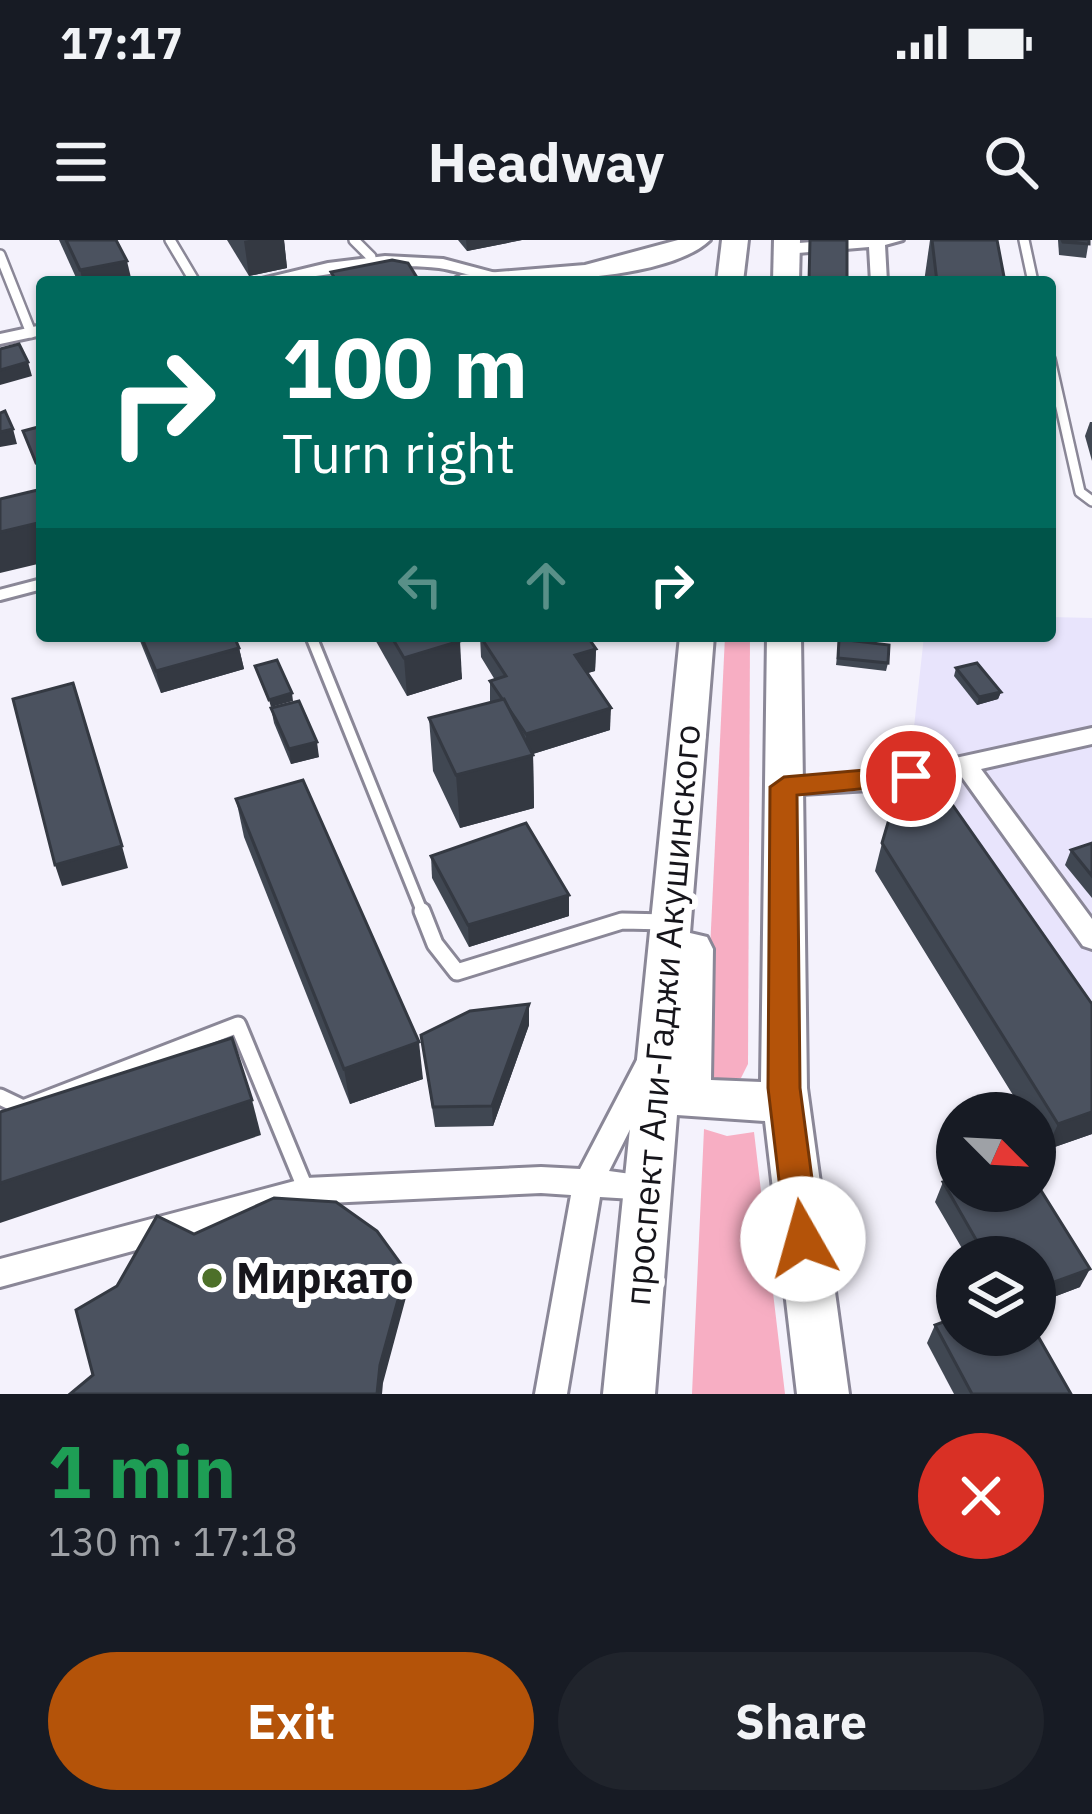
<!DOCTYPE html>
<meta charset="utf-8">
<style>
body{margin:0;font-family:"IBM Plex Sans",sans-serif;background:#20242c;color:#f1f3f6;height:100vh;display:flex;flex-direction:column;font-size:45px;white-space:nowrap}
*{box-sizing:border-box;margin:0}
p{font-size:39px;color:#9ea1a6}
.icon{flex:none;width:66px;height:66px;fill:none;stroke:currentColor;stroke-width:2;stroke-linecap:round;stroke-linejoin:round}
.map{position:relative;height:1154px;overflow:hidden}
.side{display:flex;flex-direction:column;background:#171b24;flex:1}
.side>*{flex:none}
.hud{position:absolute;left:36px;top:36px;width:1020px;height:366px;border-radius:12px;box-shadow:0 3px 9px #0004;background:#00695c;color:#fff;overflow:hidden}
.needle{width:78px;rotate:114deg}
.buttons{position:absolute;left:936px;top:852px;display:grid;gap:24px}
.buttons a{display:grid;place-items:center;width:120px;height:120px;border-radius:50%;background:#171b24;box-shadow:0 3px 9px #0004;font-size:60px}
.pin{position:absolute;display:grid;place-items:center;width:102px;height:102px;color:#fff;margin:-51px;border:6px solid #fff;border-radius:50%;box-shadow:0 3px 12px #0007}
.me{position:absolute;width:132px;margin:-66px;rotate:353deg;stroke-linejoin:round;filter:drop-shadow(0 0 9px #0008)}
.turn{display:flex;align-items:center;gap:42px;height:252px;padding:0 48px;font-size:54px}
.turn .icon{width:156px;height:156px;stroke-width:2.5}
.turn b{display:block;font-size:84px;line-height:102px}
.lanes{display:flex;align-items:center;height:114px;padding:0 48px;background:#0003;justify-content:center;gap:60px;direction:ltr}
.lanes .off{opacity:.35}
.round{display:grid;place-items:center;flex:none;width:126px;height:126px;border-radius:63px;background:#20242c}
.headline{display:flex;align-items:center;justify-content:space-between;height:204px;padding:0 48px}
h1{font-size:72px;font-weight:700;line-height:90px;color:#1e9e55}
.cta{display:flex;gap:24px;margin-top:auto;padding:24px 48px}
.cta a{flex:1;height:138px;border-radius:72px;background:#b45309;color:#fff;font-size:48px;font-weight:700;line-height:138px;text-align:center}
.cta a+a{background:#20242c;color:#f1f3f6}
.status{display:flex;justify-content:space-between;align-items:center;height:84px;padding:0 60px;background:#171b24;direction:ltr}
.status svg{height:33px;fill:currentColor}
header{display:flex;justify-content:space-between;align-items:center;height:156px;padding:0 48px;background:#171b24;font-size:54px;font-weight:700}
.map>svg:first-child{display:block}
.built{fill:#e8e4fc}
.green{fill:#f7aec3}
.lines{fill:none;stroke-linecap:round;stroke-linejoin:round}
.service-far2-casing{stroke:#8a8797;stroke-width:14}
.service-far1-casing{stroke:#8a8797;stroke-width:16}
.service-casing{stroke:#8a8797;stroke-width:21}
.minor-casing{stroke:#8a8797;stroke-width:6}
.secondary-casing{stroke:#8a8797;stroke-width:6}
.primary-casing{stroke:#8a8797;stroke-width:6}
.service-far2{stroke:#fff;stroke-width:9}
.service-far1{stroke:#fff;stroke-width:10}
.service{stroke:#fff;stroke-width:15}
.minor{fill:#fff;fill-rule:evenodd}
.secondary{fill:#fff;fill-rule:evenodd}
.primary{fill:#fff;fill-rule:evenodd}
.wall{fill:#404752}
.shaded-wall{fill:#343942}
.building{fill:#4b525f;stroke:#343942;stroke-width:3}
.route{fill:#b45309;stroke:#753606;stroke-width:3}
.poi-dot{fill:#4d7029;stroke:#fff;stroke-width:4.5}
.labels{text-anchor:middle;stroke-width:12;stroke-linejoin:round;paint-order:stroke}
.street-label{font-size:36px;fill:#16151b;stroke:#fff}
.near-poi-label{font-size:42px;font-weight:bold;fill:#16151b;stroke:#fff;text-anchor:start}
</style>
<div class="status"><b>17:17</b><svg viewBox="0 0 49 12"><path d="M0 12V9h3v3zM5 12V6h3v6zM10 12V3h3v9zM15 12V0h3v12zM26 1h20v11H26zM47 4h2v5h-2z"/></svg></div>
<header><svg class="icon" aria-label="menu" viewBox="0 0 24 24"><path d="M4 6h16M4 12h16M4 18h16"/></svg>Headway<svg class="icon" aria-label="search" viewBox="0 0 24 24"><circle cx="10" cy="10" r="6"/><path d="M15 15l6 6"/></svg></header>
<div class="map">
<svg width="1092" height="1154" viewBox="0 0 1092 1154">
<rect width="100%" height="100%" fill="#f4f2fc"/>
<!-- built -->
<polygon class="built" points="1050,377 1092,378 1092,761 911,514 924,396 1050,396"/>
<!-- green -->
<g class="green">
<polygon points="725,396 750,396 748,824 741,838 710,838 705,814"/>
<polygon points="704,889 727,896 754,892 785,1154 692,1154"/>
</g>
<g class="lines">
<!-- service-far2 casing -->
<g class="service-far2-casing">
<g id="service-far2">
<polyline points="170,0 195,42"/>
<polyline points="354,0 371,17"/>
<polyline points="1024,0 1033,42"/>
<polyline points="0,15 31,93"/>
<polyline points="1050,119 1080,252 1092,261"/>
</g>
</g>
<!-- service-far1 casing -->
<g class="service-far1-casing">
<g id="service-far1">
<polyline points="0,355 42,344"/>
<polyline points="311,396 423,674"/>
</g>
</g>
<!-- service casing -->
<g class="service-casing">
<g id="service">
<polyline points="422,671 435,704 457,732 622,681 668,682"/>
<polyline points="0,857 23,868 238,785 306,950"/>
</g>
</g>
<!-- minor casing -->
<g class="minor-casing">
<g id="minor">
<polygon points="838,0 903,0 885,5 887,42 871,42 869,7 786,14 778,9 786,4"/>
<path d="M385 16 443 19 522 40C497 46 466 32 439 28 373 20 313 42 249 42L328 23Z"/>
<polygon points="42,85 42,95 0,104 0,94"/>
<polygon points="1092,488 1092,504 981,529 1092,679 1092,709 1083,706 959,533 887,549 784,555 772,547 784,539 887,533"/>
<polygon points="648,814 658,818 662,826 609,931 660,938 665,947 660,956 650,960 600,957 567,1154 535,1154 571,955 541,953 306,964 0,1047 0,1019 306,938 541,927 580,929 638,818"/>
</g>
</g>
<!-- secondary casing -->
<g class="secondary-casing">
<path id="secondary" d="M678 0H710C664 44 511 42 449 42L461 35 585 25Z"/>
</g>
<!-- primary casing -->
<g class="primary-casing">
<g id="primary">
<polygon points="722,0 748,0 743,42 717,42"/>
<polygon points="774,0 800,0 799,42 773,42"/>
<polygon points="680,396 714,396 690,693 707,697 713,709 711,840 761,842 767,396 801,396 807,848 849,1154 797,1154 765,881 677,875 655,1154 603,1154"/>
</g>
</g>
<!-- service-far2 -->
<use href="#service-far2" class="service-far2"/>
<!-- service-far1 -->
<use href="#service-far1" class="service-far1"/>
<!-- service -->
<use href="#service" class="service"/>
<!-- minor -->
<use href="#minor" class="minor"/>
<!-- secondary -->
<use href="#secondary" class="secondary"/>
<!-- primary -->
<use href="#primary" class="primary"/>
</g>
<!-- wall -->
<g class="wall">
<polygon points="59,0 116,0 132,42 78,42"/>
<polygon points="227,0 284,0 287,28 249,36"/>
<polygon points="458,0 522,0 467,11"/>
<polygon points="930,0 997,0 1005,42 924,42"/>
<polygon points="1058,0 1089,0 1086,18 1059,15"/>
<polygon points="1090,182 1092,182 1092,221 1085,196"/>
<polygon points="138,396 234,396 239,408 244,429 161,453"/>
<polygon points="373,396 456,396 462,439 407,456"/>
<polygon points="480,396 596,409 595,431 587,433 610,490 533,514 534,568 460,588 433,531 429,478 490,463 490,441 495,440 481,417"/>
<polygon points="839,399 888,423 886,431 836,425"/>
<polygon points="956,428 1001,452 998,459 977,465 954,436"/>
<polygon points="271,468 319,517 291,524 274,483"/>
<polygon points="236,559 423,839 350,864 244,597"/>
<polygon points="882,603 1092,894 1046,910 1035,891 1035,873 1024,873 875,631"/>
<polygon points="1092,603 1092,658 1065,625 1071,610"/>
<polygon points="431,616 569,676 469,707 432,638"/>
<polygon points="529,764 529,785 493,886 435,887 421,795"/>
<polygon points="943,942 1080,1047 1035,1064 1035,1017 967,1017 935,962"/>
<polygon points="935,1085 1071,1154 954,1154 927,1103"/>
</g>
<!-- shaded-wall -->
<g class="shaded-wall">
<polygon points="249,0 284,0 287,28 249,36 244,1"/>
<polygon points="466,0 522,0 467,11"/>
<polygon points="127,21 132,42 83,42 80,30"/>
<polygon points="28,122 32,136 0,145 0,130"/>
<polygon points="13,189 17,204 0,207 0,192"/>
<polygon points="42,221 42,237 40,237 36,223"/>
<polygon points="42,282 42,323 0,333 0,292"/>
<polygon points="460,401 462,439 407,456 404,418"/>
<polygon points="239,408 244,429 161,453 156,431"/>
<polygon points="596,409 595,431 575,437 575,415"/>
<polygon points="1001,452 998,459 977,465 979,457"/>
<polygon points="292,453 293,461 271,467 269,460"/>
<polygon points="611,468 610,490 526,516 526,494"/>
<polygon points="317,502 319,517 291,524 289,509"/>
<polygon points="533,515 534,568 460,588 456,535"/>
<polygon points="122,606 128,628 62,646 55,625"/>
<polygon points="569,655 569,676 469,707 468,685"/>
<polygon points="529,764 529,785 493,886 492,866"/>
<polygon points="419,802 423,839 350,864 344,829"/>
<polygon points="252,860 261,895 0,983 0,943"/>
<polygon points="1092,872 1092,894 1046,910 1058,884"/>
<polygon points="1090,1029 1080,1047 1035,1064 1035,1049"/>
<polygon points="406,1031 408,1050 383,1143 382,1154 377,1154 380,1125"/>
</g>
<!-- building -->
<g class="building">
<polygon points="66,0 116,0 127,21 80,30"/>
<polygon points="810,0 847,0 847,42 809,42"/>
<polygon points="932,0 997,0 1005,42 937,42"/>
<polygon points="1062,0 1089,0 1089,4 1063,2"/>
<polygon points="392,20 408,23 416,36 409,42 380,42 374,38 354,42 337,42 331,32"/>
<polygon points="19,104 28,122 0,130 0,109"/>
<polygon points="5,171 13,189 0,192 0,173"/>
<polygon points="42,186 42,221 36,223 23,191"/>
<polygon points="42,249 42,282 0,292 0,259"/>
<polygon points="141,396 234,396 239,408 156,431"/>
<polygon points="391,396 456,396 460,401 404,418"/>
<polygon points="480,396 587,396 596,409 575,415 611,468 526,494 490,441 506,436"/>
<polygon points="839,399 889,405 888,423 838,418"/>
<polygon points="277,420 292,453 269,460 255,426"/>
<polygon points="977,423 1001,452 979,457 956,428"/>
<polygon points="73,443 122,606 55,625 13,459"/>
<polygon points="504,459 533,515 456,535 429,478"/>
<polygon points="299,461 317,502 289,509 271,468"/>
<polygon points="303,540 419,802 344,829 236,559"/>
<polygon points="947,557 1092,764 1092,872 1058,884 882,603 890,576"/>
<polygon points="526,583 569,655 468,685 431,616"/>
<polygon points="1092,603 1092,636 1071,610"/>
<polygon points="529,764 492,866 433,867 421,795 470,771"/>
<polygon points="232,798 252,860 0,943 0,872"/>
<polygon points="957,938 957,951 1035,951 1035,941 1090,1029 1035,1049 1035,1017 986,1017 943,942"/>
<polygon points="274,958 336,962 377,991 406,1031 380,1125 377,1154 70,1154 93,1135 76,1070 117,1046 157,976 194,994"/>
<polygon points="957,1077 957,1095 1035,1095 1035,1091 1071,1154 972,1154 935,1085"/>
</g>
<!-- route -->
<polygon class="route" points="911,526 925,536 921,543 797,555 800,848 820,999 815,1010 803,1015 791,1010 786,999 768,848 770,547 784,537"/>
<!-- markers -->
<circle class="poi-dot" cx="212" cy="1038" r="12"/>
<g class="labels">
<!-- street labels -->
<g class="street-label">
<text transform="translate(662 775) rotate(-85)" y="13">проспект Али-Гаджи Акушинского</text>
</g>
<!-- near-poi labels -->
<g class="near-poi-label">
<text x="236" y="1053">Миркато</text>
</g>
</g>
</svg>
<div class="buttons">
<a><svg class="needle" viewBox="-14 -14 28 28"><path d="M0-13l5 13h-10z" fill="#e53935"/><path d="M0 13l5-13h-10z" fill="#9ea1a6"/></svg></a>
<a><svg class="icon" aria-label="layers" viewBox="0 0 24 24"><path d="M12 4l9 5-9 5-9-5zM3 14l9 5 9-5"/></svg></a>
</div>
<div class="pin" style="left:911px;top:536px;background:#d93025"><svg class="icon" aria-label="arrive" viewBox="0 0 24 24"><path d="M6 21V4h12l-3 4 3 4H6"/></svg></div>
<svg class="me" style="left:803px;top:999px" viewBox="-20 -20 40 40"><circle r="19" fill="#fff"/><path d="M0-13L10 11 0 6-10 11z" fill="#b45309"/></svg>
<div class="hud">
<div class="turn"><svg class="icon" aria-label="right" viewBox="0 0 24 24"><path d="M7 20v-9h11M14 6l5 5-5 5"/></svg><div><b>100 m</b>Turn right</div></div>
<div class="lanes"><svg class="icon off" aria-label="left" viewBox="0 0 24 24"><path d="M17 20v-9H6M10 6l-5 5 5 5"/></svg><svg class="icon off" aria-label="ahead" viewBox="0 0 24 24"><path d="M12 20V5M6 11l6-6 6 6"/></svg><svg class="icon" aria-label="right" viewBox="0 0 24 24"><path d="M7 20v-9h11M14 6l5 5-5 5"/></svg></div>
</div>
</div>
<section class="side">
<div class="headline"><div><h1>1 min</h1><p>130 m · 17:18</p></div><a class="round" style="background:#d93025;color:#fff"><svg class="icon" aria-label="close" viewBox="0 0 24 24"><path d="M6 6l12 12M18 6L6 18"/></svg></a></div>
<div class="cta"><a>Exit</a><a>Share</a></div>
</section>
